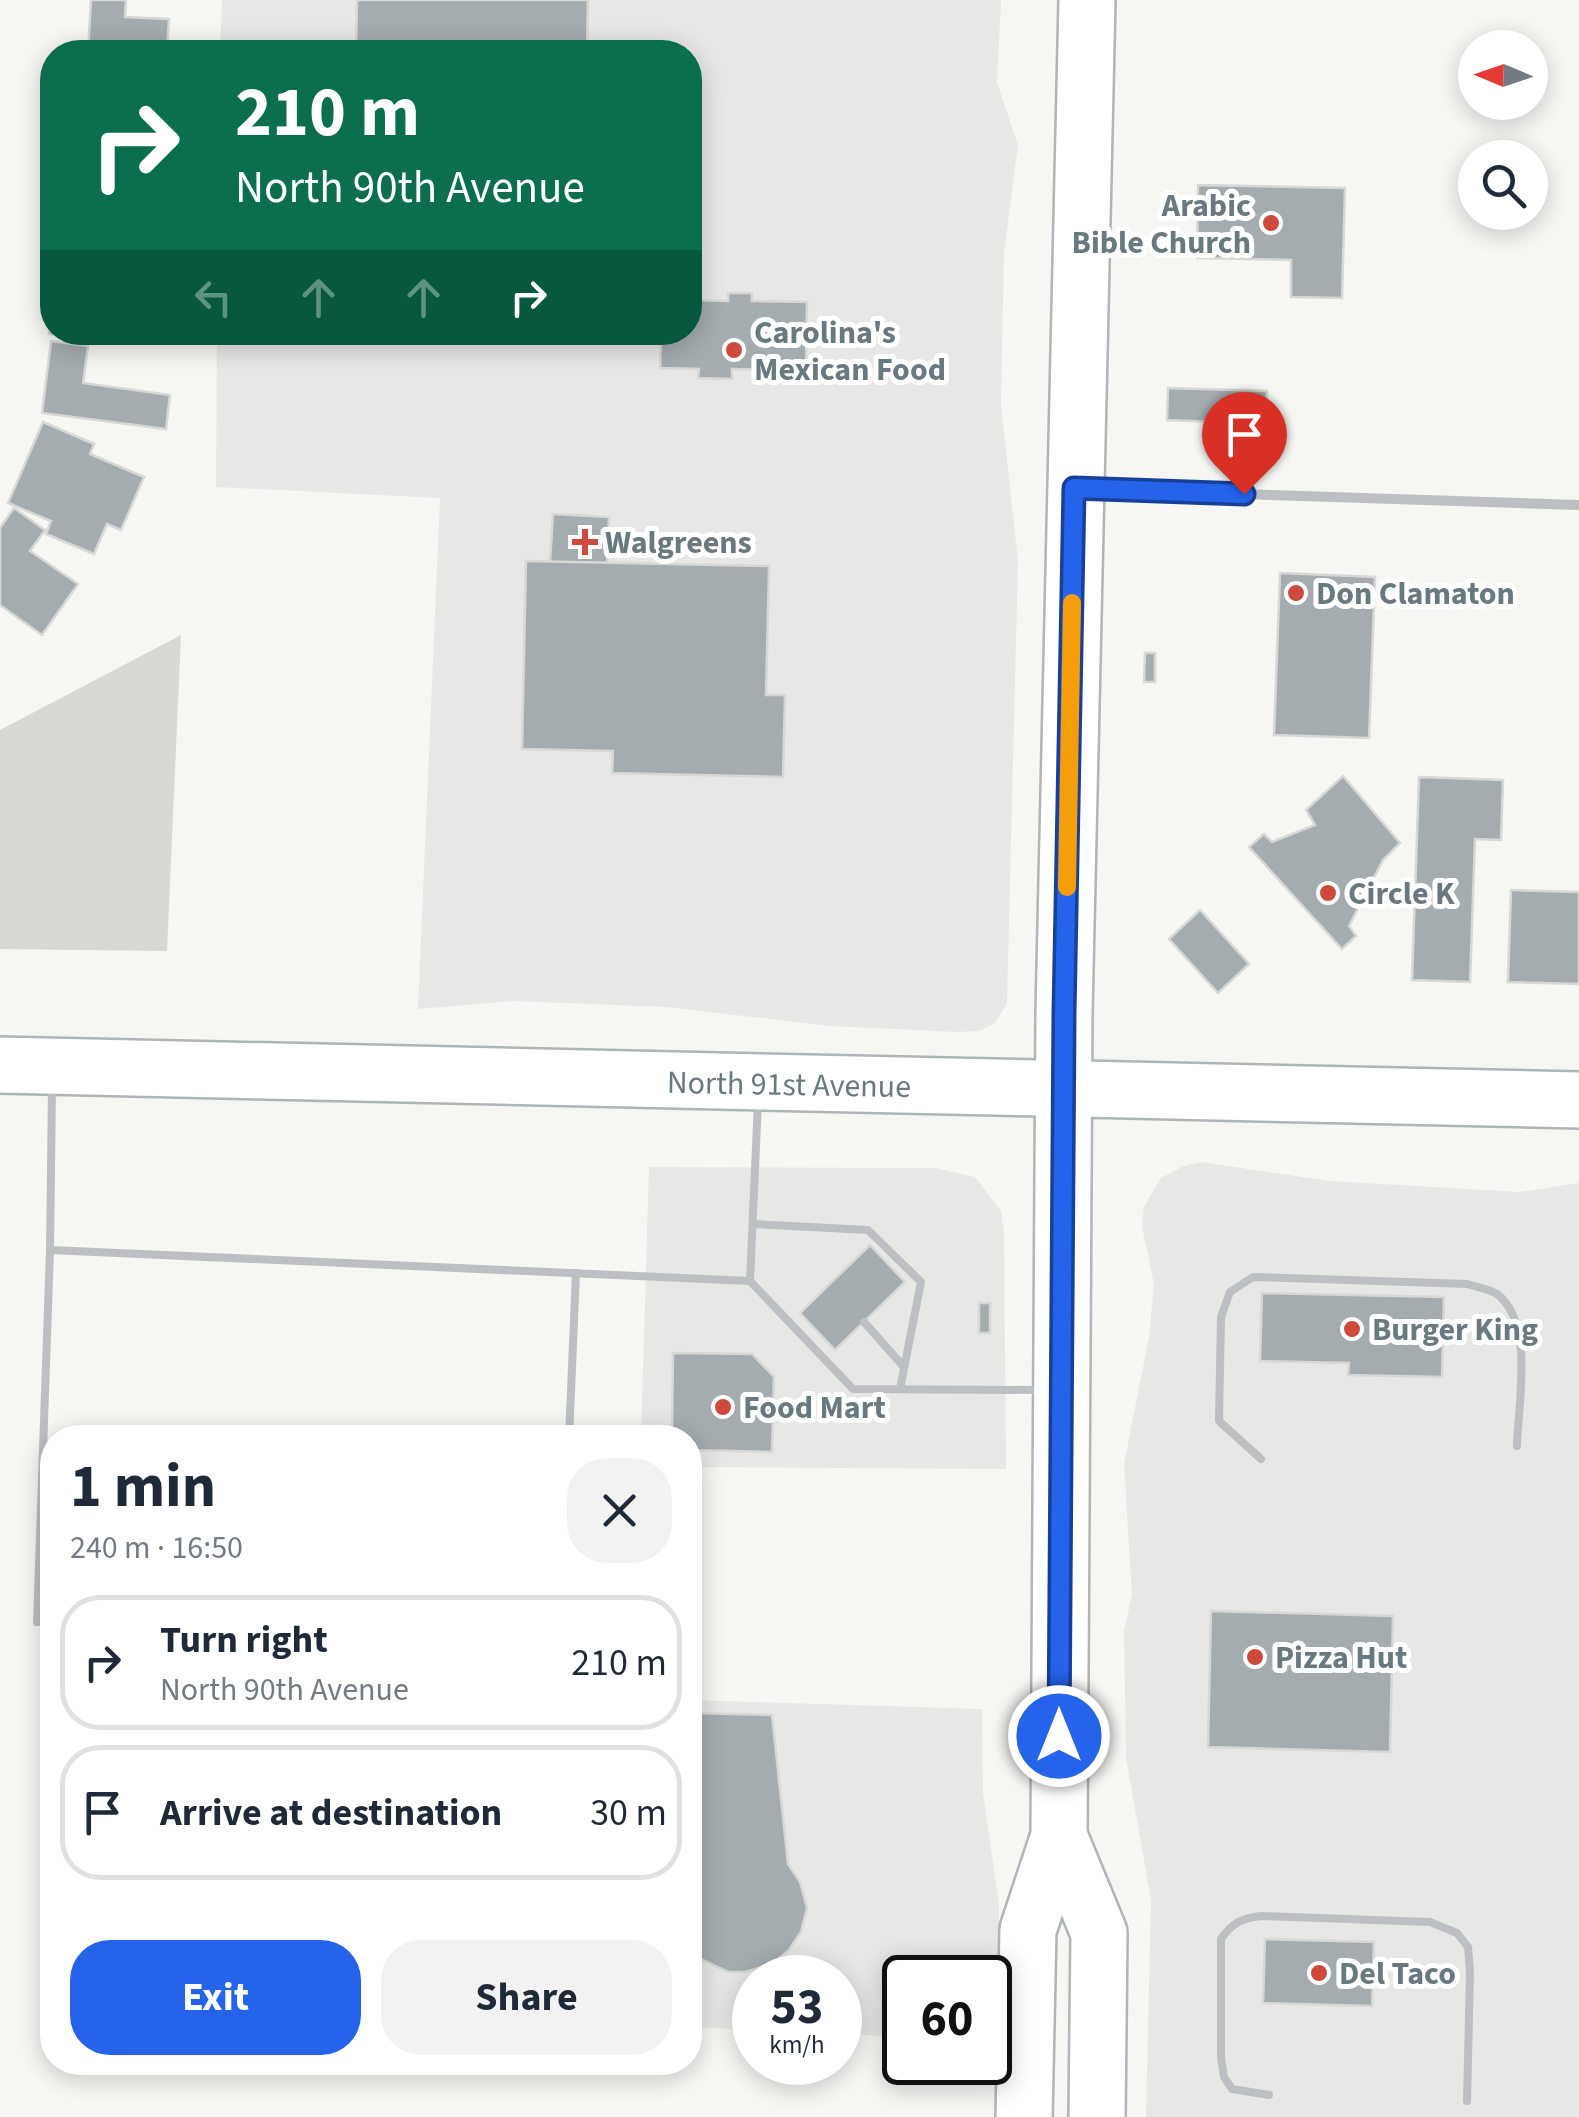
<!DOCTYPE html>
<meta charset="utf-8">
<style>
body{margin:0;font-family:"Source Sans 3",sans-serif;background:#f2f2f3;color:#1f2937;height:100vh;display:flex;flex-direction:column;font-size:38px;white-space:nowrap}
*{box-sizing:border-box;margin:0}
p{font-size:32px;color:#747a83}
.icon{flex:none;width:55px;height:55px;fill:none;stroke:currentColor;stroke-width:2;stroke-linecap:round;stroke-linejoin:round}
.map{position:relative;flex:1;overflow:hidden}
.drawer{position:absolute;left:40px;top:1425px;width:662px;height:650px;display:flex;flex-direction:column;background:#fff;border-radius:40px;box-shadow:0 5px 25px #0003}
.drawer>*{flex:none}
.banner{position:absolute;left:40px;top:40px;width:662px;height:305px;border-radius:40px;box-shadow:0 5px 25px #0003;background:#0b6e4f;color:#fff;overflow:hidden}
.needle{width:65px;rotate:272deg}
.controls{position:absolute;left:1458px;top:30px;display:grid;gap:20px}
.controls a{display:grid;place-items:center;width:90px;height:90px;border-radius:50%;background:#fff;box-shadow:0 5px 25px #0003;font-size:50px}
.speed{position:absolute;left:732px;top:1955px;display:flex;gap:20px;font-size:50px;font-weight:700;text-align:center}
.speed>*{display:grid;place-content:center;width:130px;height:130px;border-radius:50%;background:#fff;box-shadow:0 5px 25px #0003;line-height:1}
.speed small{font-size:25px;font-weight:400}
.speed .limit{border:5px solid #111;border-radius:15px;background:#fff;color:#111}
.pin{position:absolute;display:grid;place-items:center;width:85px;height:85px;color:#fff;margin:-102px -42px;border-radius:50% 50% 50% 0;rotate:-45deg;box-shadow:0 0 10px #0007}
.pin .icon{rotate:45deg}
.me{position:absolute;width:110px;margin:-55px;rotate:0deg;stroke-linejoin:round;filter:drop-shadow(0 0 8px #0008)}
.turn{display:flex;align-items:center;gap:35px;height:210px;padding:0 30px;font-size:45px}
.turn .icon{width:130px;height:130px;stroke-width:2.5}
.turn b{display:block;font-size:70px;line-height:85px}
.lanes{display:flex;align-items:center;height:95px;padding:0 30px;background:#0003;justify-content:center;gap:50px;direction:ltr}
.lanes .off{opacity:.35}
.round{display:grid;place-items:center;flex:none;width:105px;height:105px;border-radius:40px;background:#f2f2f3}
.overview{display:flex;align-items:center;justify-content:space-between;height:170px;padding:0 30px}
h1{font-size:60px;font-weight:700;line-height:75px}
.action{display:flex;gap:20px;margin-top:auto;padding:20px 30px}
.action a{flex:1;height:115px;border-radius:40px;background:#2563eb;color:#fff;font-size:40px;font-weight:700;line-height:115px;text-align:center}
.action a+a{background:#f2f2f3;color:#1f2937}
ul{padding:0;list-style:none}
li{display:flex;align-items:center;gap:30px;height:135px;margin:0 20px 15px;padding:0 10px;border:5px solid #e0e1e3;border-radius:40px}
li div{flex:1}
li b{display:block;font-size:38px}
li em{font-style:normal}
.map>svg:first-child{display:block}
.built{fill:#e7e7e6}
.green{fill:#d6dad3}
.building{fill:#a4acaf;stroke:#d7d7d6;stroke-width:2.5}
.lines{fill:none;stroke-linecap:round;stroke-linejoin:round}
.secondary-casing{stroke:#aeb5b7;stroke-width:60}
.primary-casing{stroke:#b0b5b7;stroke-width:60}
.service{stroke:#bcc0c2;stroke-width:8}
.minor{stroke:#bcc0c2;stroke-width:10}
.secondary{stroke:#fff;stroke-width:55}
.primary{stroke:#fff;stroke-width:55}
.route-casing{stroke:#184099;stroke-width:25}
.route{stroke:#2563eb;stroke-width:18}
.slow{stroke:#f59e0b;stroke-width:18}
.poi-dot{fill:#cd4a3c;stroke:#fff;stroke-width:4}
.labels{text-anchor:middle;stroke-width:10;stroke-linejoin:round;paint-order:stroke}
.poi-label{font-size:32px;font-weight:bold;fill:#697980;stroke:#fff;text-anchor:start}
.street-label{font-size:32px;fill:#697980;stroke:#fff}
</style>
<div class="map">
<svg width="1579" height="2117" viewBox="0 0 1579 2117">
<rect width="100%" height="100%" fill="#f6f6f3"/>
<!-- built -->
<g class="built">
<polygon points="222,0 1001,0 997,82 1018,145 1004,252 1001,405 1018,562 1007,1003 995,1023 979,1031 957,1032 830,1026 666,1007 514,1001 418,1009 440,498 216,487 217,333 690,332 690,52 220,52"/>
<polygon points="1201,1162 1329,1181 1520,1192 1579,1183 1579,2117 1146,2117 1151,1900 1126,1758 1124,1632 1132,1594 1124,1464 1149,1337 1154,1284 1142,1227 1144,1207 1161,1178 1184,1166"/>
<polygon points="649,1167 936,1168 975,1177 1001,1211 1004,1233 1006,1469 690,1467 690,1438 641,1438"/>
<polygon points="690,1700 982,1709 983,1794 999,1904 998,2041 990,2041 990,1978 905,1978 905,2037 840,2034 840,1978 755,1978 755,2030 690,2027"/>
</g>
<!-- green -->
<polygon class="green" points="181,635 167,951 0,949 0,730"/>
<!-- building -->
<g class="building">
<polygon points="91,0 126,0 125,17 169,19 167,52 88,52"/>
<polygon points="357,0 588,0 587,52 356,52"/>
<polygon points="1198,185 1345,188 1342,298 1291,297 1291,260 1197,258"/>
<polygon points="52,260 52,332 161,332 161,341 49,334"/>
<polygon points="728,293 752,293 752,301 807,302 806,370 732,369 732,379 698,378 699,369 660,368 661,332 690,332 690,300 728,301"/>
<polygon points="51,341 88,346 83,383 170,395 166,429 42,413"/>
<polygon points="1168,388 1267,391 1266,424 1167,420"/>
<polygon points="43,422 94,444 90,454 144,477 121,530 107,524 94,554 46,534 51,521 8,503"/>
<polygon points="14,508 45,530 30,551 78,584 42,635 0,605 0,528"/>
<polygon points="553,514 609,517 607,563 550,562"/>
<polygon points="526,561 769,566 766,695 785,695 783,777 612,773 613,751 522,749"/>
<polygon points="1280,573 1375,577 1369,738 1274,735"/>
<polygon points="1145,653 1155,653 1155,682 1144,682"/>
<polygon points="1343,776 1400,843 1383,860 1349,926 1356,936 1342,949 1249,847 1264,834 1272,842 1315,825 1306,810"/>
<polygon points="1419,777 1503,780 1501,840 1475,839 1470,982 1412,980"/>
<polygon points="1511,890 1579,892 1579,984 1508,982"/>
<polygon points="1200,910 1249,964 1218,993 1169,939"/>
<polygon points="870,1245 905,1282 835,1350 800,1313"/>
<polygon points="1262,1293 1444,1297 1442,1377 1348,1375 1349,1363 1260,1361"/>
<rect x="979" y="1303" width="11" height="30"/>
<polygon points="673,1353 752,1354 774,1377 772,1452 690,1450 690,1438 672,1438"/>
<polygon points="1211,1611 1393,1616 1390,1752 1208,1747"/>
<polygon points="690,1713 772,1715 788,1864 800,1882 807,1908 801,1932 789,1950 772,1964 745,1972 728,1972 690,1954"/>
<polygon points="1265,1939 1374,1942 1372,2006 1263,2003"/>
</g>
<g class="lines">
<!-- secondary casing -->
<g class="secondary-casing">
<polyline id="secondary" points="0,1065 1579,1100"/>
</g>
<!-- primary casing -->
<g class="primary-casing">
<g id="primary">
<polyline points="1059,1836 1099,1933 1097,2117"/>
<polyline points="1024,2117 1028,1930 1059,1836 1064,1013 1087,0"/>
</g>
</g>
<!-- service -->
<g class="service">
<polyline points="52,1088 50,1250 750,1281 853,1389 1041,1390"/>
<polyline points="753,1224 868,1230 921,1282 900,1389"/>
<polyline points="50,1250 37,1622 52,1622"/>
<polyline points="750,1281 758,1101"/>
<polyline points="864,1322 904,1367"/>
<polyline points="569,1438 576,1273"/>
<path d="M1261 1459 1219 1421 1221 1317 1230 1292 1253 1277 1467 1284C1477 1287 1489 1289 1497 1294 1535 1323 1518 1403 1517 1446"/>
<path d="M1269 2095 1232 2089 1224 2077 1221 2058V1939C1232 1923 1242 1918 1261 1916L1430 1922 1457 1933 1468 1947 1470 1973 1467 2101"/>
</g>
<!-- minor -->
<polyline class="minor" points="1090,489 1579,505"/>
<!-- secondary -->
<use href="#secondary" class="secondary"/>
<!-- primary -->
<use href="#primary" class="primary"/>
</g>
<g class="lines">
<!-- route casing -->
<g class="route-casing">
<polyline id="route" points="1059,1736 1064,1013 1074,488 1244,494"/>
</g>
<!-- route -->
<use href="#route" class="route"/>
<!-- slow -->
<polyline class="slow" points="1067,887 1072,603"/>
</g>
<!-- markers -->
<g class="poi-dot">
<circle cx="1271" cy="223" r="10"/>
<circle cx="734" cy="350" r="10"/>
<path d="M580 527h10v10h10v10h-10v10h-10v-10h-10v-10h10z"/>
<circle cx="1296" cy="593" r="10"/>
<circle cx="1328" cy="893" r="10"/>
<circle cx="1352" cy="1329" r="10"/>
<circle cx="723" cy="1407" r="10"/>
<circle cx="1255" cy="1657" r="10"/>
<circle cx="1319" cy="1973" r="10"/>
</g>
<g class="labels">
<!-- poi labels -->
<g class="poi-label">
<text x="1251" y="216" text-anchor="end">Arabic<tspan x="1251" dy="37">Bible Church</tspan></text>
<text x="754" y="343">Carolina's<tspan x="754" dy="37">Mexican Food</tspan></text>
<text x="605" y="553">Walgreens</text>
<text x="1316" y="604">Don Clamaton</text>
<text x="1348" y="904">Circle K</text>
<text x="1372" y="1340">Burger King</text>
<text x="743" y="1418">Food Mart</text>
<text x="1275" y="1668">Pizza Hut</text>
<text x="1339" y="1984">Del Taco</text>
</g>
<!-- street labels -->
<g class="street-label">
<text transform="translate(789 1084) rotate(1)" y="11">North 91st Avenue</text>
</g>
</g>
</svg>
<div class="controls">
<a><svg class="needle" viewBox="-14 -14 28 28"><path d="M0-13l5 13h-10z" fill="#e53935"/><path d="M0 13l5-13h-10z" fill="#747a83"/></svg></a>
<a><svg class="icon" aria-label="search" viewBox="0 0 24 24"><circle cx="10" cy="10" r="6"/><path d="M15 15l6 6"/></svg></a>
</div>
<div class="speed"><div>53<small>km/h</small></div><div class="limit">60</div></div>
<div class="pin" style="left:1244px;top:494px;background:#d93025"><svg class="icon" aria-label="arrive" viewBox="0 0 24 24"><path d="M6 21V4h12l-3 4 3 4H6"/></svg></div>
<svg class="me" style="left:1059px;top:1736px" viewBox="-20 -20 40 40"><circle r="17" fill="#2563eb" stroke="#fff" stroke-width="3"/><path d="M0-11L8 9 0 5-8 9z" fill="#fff"/></svg>
<div class="banner">
<div class="turn"><svg class="icon" aria-label="right" viewBox="0 0 24 24"><path d="M7 20v-9h11M14 6l5 5-5 5"/></svg><div><b>210 m</b>North 90th Avenue</div></div>
<div class="lanes"><svg class="icon off" aria-label="left" viewBox="0 0 24 24"><path d="M17 20v-9H6M10 6l-5 5 5 5"/></svg><svg class="icon off" aria-label="ahead" viewBox="0 0 24 24"><path d="M12 20V5M6 11l6-6 6 6"/></svg><svg class="icon off" aria-label="ahead" viewBox="0 0 24 24"><path d="M12 20V5M6 11l6-6 6 6"/></svg><svg class="icon" aria-label="right" viewBox="0 0 24 24"><path d="M7 20v-9h11M14 6l5 5-5 5"/></svg></div>
</div>
<section class="drawer">
<div class="overview"><div><h1>1 min</h1><p>240 m · 16:50</p></div><a class="round"><svg class="icon" aria-label="close" viewBox="0 0 24 24"><path d="M6 6l12 12M18 6L6 18"/></svg></a></div>
<ul>
<li><svg class="icon" aria-label="right" viewBox="0 0 24 24"><path d="M7 20v-9h11M14 6l5 5-5 5"/></svg><div><b>Turn right</b><p>North 90th Avenue</p></div><em>210 m</em></li>
<li><svg class="icon" aria-label="arrive" viewBox="0 0 24 24"><path d="M6 21V4h12l-3 4 3 4H6"/></svg><div><b>Arrive at destination</b></div><em>30 m</em></li>
</ul>
<div class="action"><a>Exit</a><a>Share</a></div>
</section>
</div>
